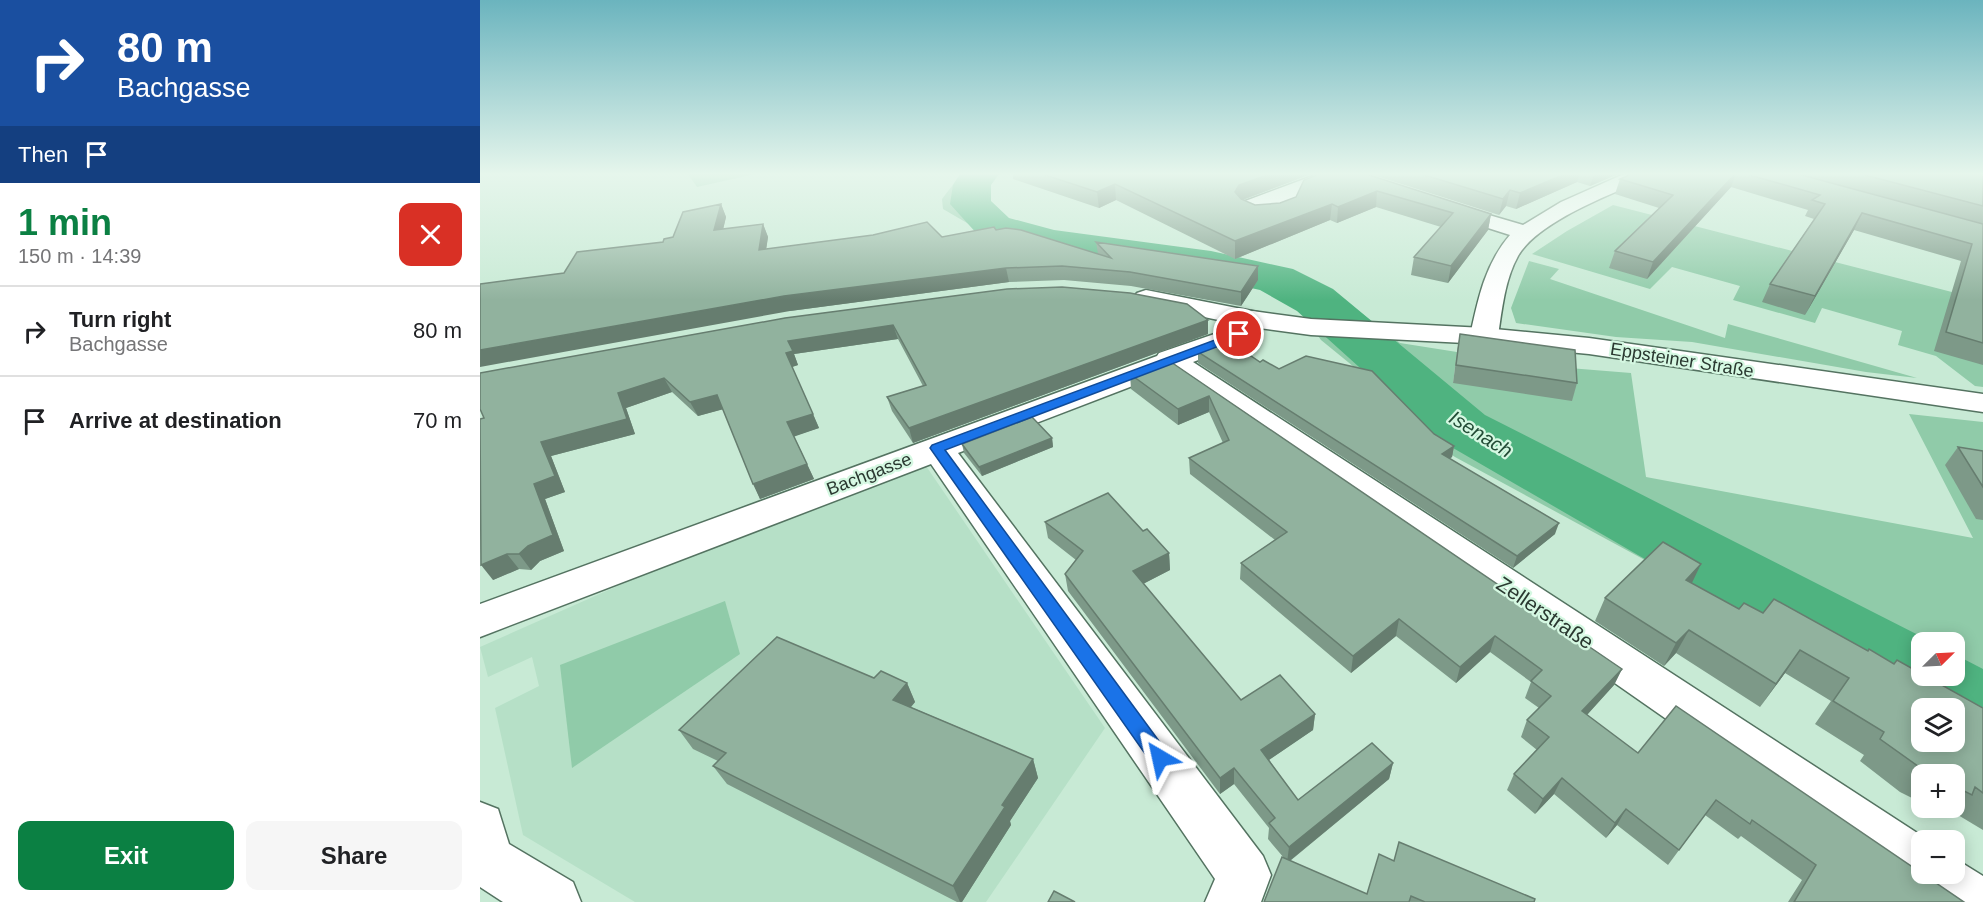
<!DOCTYPE html>
<meta charset="utf-8">
<style>
body{margin:0;font-family:Arial,sans-serif;background:#f6f6f6;color:#202124;height:100vh;display:flex;flex-direction:column;font-size:22px;white-space:nowrap}
*{box-sizing:border-box;margin:0}
p{font-size:20px;color:#757577}
.icon{flex:none;width:33px;height:33px;fill:none;stroke:currentColor;stroke-width:2;stroke-linecap:round;stroke-linejoin:round}
.map{position:relative;flex:1;overflow:hidden}
.side{display:flex;flex-direction:column;background:#fff;width:480px}
.side>*{flex:none}
.banner{background:#1a4fa0;color:#fff;overflow:hidden}
.needle{width:39px;rotate:66deg}
.fabs{position:absolute;left:1431px;top:632px;display:grid;gap:12px}
.fabs a{display:grid;place-items:center;width:54px;height:54px;border-radius:12px;background:#fff;box-shadow:0 3px 15px #0003;font-size:30px}
.pin{position:absolute;display:grid;place-items:center;width:51px;height:51px;color:#fff;margin:-26px;border:3px solid #fff;border-radius:50%;box-shadow:0 2px 6px #0007}
.me{position:absolute;width:66px;margin:-33px;rotate:324deg;stroke-linejoin:round;filter:drop-shadow(0 0 4px #0008)}
.turn{display:flex;align-items:center;gap:21px;height:126px;padding:0 18px;font-size:27px}
.turn .icon{width:78px;height:78px;stroke-width:2.5}
.turn b{display:block;font-size:42px;line-height:51px}
.then{display:flex;align-items:center;height:57px;padding:0 18px;background:#0003;gap:12px;font-size:22px}
.round{display:grid;place-items:center;flex:none;width:63px;height:63px;border-radius:12px;background:#f6f6f6}
.headline{display:flex;align-items:center;justify-content:space-between;height:102px;padding:0 18px}
h1{font-size:36px;font-weight:800;line-height:45px;color:#0b8043}
.primary-button{display:flex;gap:12px;margin-top:auto;padding:12px 18px}
.primary-button a{flex:1;height:69px;border-radius:12px;background:#0b8043;color:#fff;font-size:24px;font-weight:800;line-height:69px;text-align:center}
.primary-button a+a{background:#f6f6f6;color:#202124}
ul{padding:0;list-style:none}
li{display:flex;align-items:center;gap:18px;height:90px;padding:0 18px;border-top:2px solid #e0e0e0}
li div{flex:1}
li b{display:block;font-size:22px}
li em{font-style:normal}
main{display:flex;flex:1;min-height:0}
.map>svg:first-child{display:block}
.built{fill:#b6e0c7}
.green{fill:#90cba9;fill-rule:evenodd}
.lines{fill:none;stroke-linecap:round;stroke-linejoin:round}
.river{fill:#4fb380;fill-rule:evenodd}
.minor-casing{stroke:#547361;stroke-width:3}
.secondary-casing{stroke:#547361;stroke-width:3}
.minor{fill:#fff;fill-rule:evenodd}
.secondary{fill:#fff;fill-rule:evenodd}
.wall{fill:#7d9988}
.shaded-wall{fill:#667d6f}
.building{fill:#91b29e;stroke:#667d6f;stroke-width:1.5;fill-rule:evenodd}
.route{fill:#1a73e8;stroke:#114b97;stroke-width:1.5}
.labels{text-anchor:middle;stroke-width:4.5;stroke-linejoin:round;paint-order:stroke}
.street-label{font-size:18px;fill:#2a3830;stroke:#d5f8e2}
.water-label{font-size:20px;font-style:italic;fill:#234c36;stroke:#d5f8e2}
.near-street-label{font-size:21px;fill:#2a3830;stroke:#d5f8e2}
</style>
<main>
<section class="side">
<div class="banner">
<div class="turn"><svg class="icon" aria-label="right" viewBox="0 0 24 24"><path d="M7 20v-9h11M14 6l5 5-5 5"/></svg><div><b>80 m</b>Bachgasse</div></div>
<div class="then">Then<svg class="icon" aria-label="arrive" viewBox="0 0 24 24"><path d="M6 21V4h12l-3 4 3 4H6"/></svg></div>
</div>
<div class="headline"><div><h1>1 min</h1><p>150 m · 14:39</p></div><a class="round" style="background:#d93025;color:#fff"><svg class="icon" aria-label="close" viewBox="0 0 24 24"><path d="M6 6l12 12M18 6L6 18"/></svg></a></div>
<ul>
<li><svg class="icon" aria-label="right" viewBox="0 0 24 24"><path d="M7 20v-9h11M14 6l5 5-5 5"/></svg><div><b>Turn right</b><p>Bachgasse</p></div><em>80 m</em></li>
<li><svg class="icon" aria-label="arrive" viewBox="0 0 24 24"><path d="M6 21V4h12l-3 4 3 4H6"/></svg><div><b>Arrive at destination</b></div><em>70 m</em></li>
</ul>
<div class="primary-button"><a>Exit</a><a>Share</a></div>
</section>
<div class="map">
<svg width="1503" height="902" viewBox="0 0 1503 902">
<rect width="100%" height="100%" fill="#c8ead5"/>
<!-- built -->
<polygon class="built" points="446,466 625,728 506,902 155,902 43,835 15,708 59,686 52,657 8,677 0,647 158,577"/>
<!-- green -->
<g class="green">
<polygon points="208,174 275,174 217,187"/>
<path d="M481 174H512L500 192 498 208 526 225 624 245 789 270 834 286 848 295H858L920 343 977 352 973 383 1089 368 1151 373 1166 477 1493 538 1429 414 1503 422V736L1474 708 1371 655 1174 565 975 457 943 435 890 380 841 340 822 314 813 295 780 278 580 249 515 235 494 227 463 209 462 199ZM1442 642H1474V675H1442Z"/>
<polygon points="1133,205 1503,300 1503,387 1495,386 1456,356 1418,345 1422,331 1342,308 1335,323 1253,300 1260,286 1192,267 1170,289 1052,254 1087,231"/>
<polygon points="1049,261 1079,269 1070,279 1245,338 1248,324 1437,378 1386,372 1212,342 1136,337 1036,323 1031,308"/>
<polygon points="245,601 260,654 92,768 80,665"/>
</g>
<g class="lines">
<!-- river -->
<polygon class="river" points="480,174 519,174 511,185 511,201 529,218 574,230 731,251 813,269 853,289 1005,415 1452,642 1442,642 1442,675 1474,675 1474,654 1503,669 1503,753 1470,741 1474,741 1474,708 1442,708 1442,723 1348,665 961,441 817,311 780,290 731,279 555,252 499,236 470,204 473,185"/>
<!-- minor casing -->
<g class="minor-casing">
<g id="minor">
<path d="M838 174H866L863 178 821 194 813 212C795 219 770 227 757 207L760 203Z"/>
<path d="M1144 174H1171L1168 178C1132 194 1058 221 1038 256 1025 279 1022 309 1018 336L1014 342 1004 344 994 342 990 336C998 299 1005 264 1030 235L961 213 957 209 961 205 968 203 1043 225 1081 202Z"/>
<polygon points="772,311 781,313 785,319 769,341 713,362 1448,840 1442,840 1442,873 1474,873 1474,858 1503,876 1503,902 1445,902 1430,889 689,372 478,453 783,856 791,875 781,902 725,902 735,879 451,464 0,637 0,604 677,356 679,353 749,329 763,313"/>
<polygon points="0,802 18,809 29,844 93,882 101,902 23,902 0,887"/>
</g>
</g>
<!-- secondary casing -->
<g class="secondary-casing">
<polygon id="secondary" points="666,290 772,311 831,319 1004,328 1109,338 1503,394 1503,412 1109,354 1004,344 831,335 772,327 657,303 653,298 657,293"/>
</g>
<!-- minor -->
<use href="#minor" class="minor"/>
<!-- secondary -->
<use href="#secondary" class="secondary"/>
</g>
<!-- wall -->
<g class="wall">
<polygon points="533,174 831,174 763,200 775,205 800,203 816,197 839,174 1011,214 1008,230 968,283 931,275 934,257 961,227 896,207 857,223 850,220 755,259 636,200 619,208 533,179"/>
<polygon points="890,174 1138,174 1110,186 1097,182 1036,209 1026,206 1019,215"/>
<polygon points="1151,174 1503,174 1503,365 1454,351 1481,261 1374,230 1325,315 1282,302 1290,284 1334,219 1325,216 1328,210 1251,187 1167,279 1129,268 1135,251 1179,208 1135,194 1140,179"/>
<polygon points="241,204 246,217 243,229 283,224 288,237 286,249 462,237 516,230 618,254 616,242 778,280 761,306 651,286 584,280 529,282 310,311 84,273 183,242 193,237"/>
<polygon points="305,318 728,320 728,334 433,443 412,411 407,397 443,386 418,339 314,354 318,365 312,367 339,428 314,436 334,479 280,499 243,409 218,416 192,392 146,408 155,434 71,456 85,492 65,499 84,551 60,561 51,570 39,569 13,580 4,418"/>
<polygon points="980,334 1097,383 1092,401 973,383 977,352"/>
<polygon points="718,352 780,362 954,434 974,446 972,457 969,459 1075,534 1033,568 718,363"/>
<polygon points="688,360 1142,669 1134,685 1107,715 1158,753 1484,902 1308,902 1322,880 1261,836 1258,839 1225,815 1188,865 1137,825 1126,838 1074,794 1055,814 1027,790 1034,774 1057,750 1041,737 1047,720 1059,708 1045,698 1051,682 1010,652 976,683 916,636 871,673 760,579 761,563 795,540 710,474 709,458 743,443 729,412 698,425 651,389 650,374"/>
<polygon points="572,438 573,447 502,476 484,453 482,444"/>
<polygon points="1478,447 1503,451 1503,520 1496,519 1465,465"/>
<polygon points="565,522 663,531 689,553 690,570 663,584 761,700 835,714 833,730 789,760 818,800 913,763 909,779 810,861 887,894 914,861 1054,902 784,902 804,858 788,839 789,828 754,784 740,794 588,591 585,574 596,560 568,538"/>
<polygon points="1212,583 1259,609 1283,613 1387,651 1414,663 1417,660 1503,708 1503,830 1473,812 1468,817 1449,807 1474,807 1474,774 1442,774 1442,803 1420,792 1380,761 1384,755 1335,724 1351,701 1305,673 1280,707 1196,653 1184,666 1115,621 1125,598"/>
<polygon points="394,678 427,683 435,702 431,707 553,759 558,778 530,821 531,825 482,902 477,902 247,784 233,766 238,761 213,749 199,730"/>
</g>
<!-- shaded-wall -->
<g class="shaded-wall">
<polygon points="790,174 831,174 759,201 755,192 759,185"/>
<polygon points="1085,174 1100,174 1097,182 1036,209 1040,193"/>
<polygon points="1114,174 1138,174 1110,186"/>
<polygon points="1255,174 1256,174 1251,187 1167,279 1173,262"/>
<polygon points="635,184 636,200 619,208 617,192"/>
<polygon points="1030,190 1026,206 1019,215 1023,199"/>
<polygon points="897,191 896,207 857,223 858,207"/>
<polygon points="241,204 246,217 240,243 234,230"/>
<polygon points="852,204 850,220 755,259 755,241"/>
<polygon points="1382,213 1374,230 1325,315 1335,296"/>
<polygon points="1011,214 1008,230 968,283 971,266"/>
<polygon points="283,224 288,237 284,264 279,250"/>
<polygon points="778,266 778,280 761,306 761,292"/>
<polygon points="526,268 529,282 310,311 0,367 0,350 304,296"/>
<polygon points="728,320 728,334 433,443 429,428"/>
<polygon points="413,325 418,339 314,354 318,365 312,367 306,353 308,341"/>
<polygon points="184,378 192,392 146,408 155,434 71,456 85,492 65,499 84,551 60,561 51,570 39,554 54,484 61,442 138,393"/>
<polygon points="237,395 244,409 218,416 210,402"/>
<polygon points="729,396 729,412 698,425 698,409"/>
<polygon points="333,414 339,428 313,437 307,422"/>
<polygon points="572,438 573,447 502,476 499,467"/>
<polygon points="974,446 972,457 959,465 962,454"/>
<polygon points="327,464 334,479 280,499 273,484"/>
<polygon points="1079,523 1075,534 1033,568 1037,556"/>
<polygon points="689,553 690,570 655,588 653,571"/>
<polygon points="27,554 39,569 13,580 1,565"/>
<polygon points="1221,564 1210,587 1206,580"/>
<polygon points="919,619 916,636 871,673 873,656"/>
<polygon points="1209,630 1196,653 1184,666 1196,643"/>
<polygon points="1015,636 1010,652 976,683 980,667"/>
<polygon points="1320,650 1305,673 1280,707 1296,684"/>
<polygon points="1142,669 1134,685 1095,728 1102,711"/>
<polygon points="427,683 435,702 421,719 413,700"/>
<polygon points="835,714 833,730 780,766 781,750"/>
<polygon points="553,759 558,778 530,821 531,825 482,902 480,902 473,886 522,805"/>
<polygon points="913,763 909,779 807,863 809,847"/>
<polygon points="754,768 754,784 740,794 740,778"/>
<polygon points="1082,778 1074,794 1055,814 1063,799"/>
<polygon points="1146,809 1137,825 1126,838 1135,823"/>
</g>
<!-- building -->
<g class="building">
<polygon points="562,174 790,174 759,185 755,192 761,199 775,205 800,203 816,197 824,180 839,174 886,174 1011,214 971,266 934,257 973,213 897,191 858,207 852,204 755,241 635,184 617,192"/>
<polygon points="941,174 1085,174 1040,193 1030,190 1023,199"/>
<polygon points="1151,174 1255,174 1173,262 1135,251 1193,195 1140,179"/>
<polygon points="1266,174 1318,174 1503,224 1503,343 1466,332 1492,244 1382,213 1335,296 1290,284 1345,204 1332,200 1340,195"/>
<polygon points="1381,174 1503,174 1503,206"/>
<polygon points="241,204 234,230 283,224 279,250 393,235 447,222 462,237 514,227 516,230 526,228 541,230 631,258 616,242 778,266 761,292 650,272 582,266 526,268 304,296 0,350 0,284 84,273 97,252 183,242 184,239 193,237 203,212"/>
<polygon points="582,287 650,293 707,304 728,320 429,428 407,397 446,385 413,325 308,341 313,351 306,353 333,414 307,422 327,464 273,484 237,395 210,402 184,378 138,393 147,419 61,442 75,476 54,484 73,535 48,546 39,554 27,554 1,565 0,419 4,418 0,409 0,373 305,318 527,289"/>
<polygon points="980,334 1095,350 1097,383 976,365"/>
<polygon points="749,341 780,362 783,360 799,369 826,356 892,371 954,434 974,446 962,454 1079,523 1037,556 718,352"/>
<polygon points="688,360 1142,669 1102,711 1158,753 1196,706 1484,902 1314,902 1336,865 1272,820 1270,824 1236,800 1199,850 1146,809 1135,823 1082,778 1063,799 1034,774 1069,737 1047,720 1071,696 1051,681 1062,670 1015,636 980,667 919,619 873,656 761,563 807,532 709,458 749,440 729,396 698,409 650,374"/>
<polygon points="552,417 572,438 499,467 482,444"/>
<polygon points="1478,447 1503,451 1503,487"/>
<polygon points="628,493 663,531 667,529 689,553 653,571 761,700 800,675 835,714 781,750 818,800 892,743 913,763 809,847 789,823 795,818 754,768 740,778 585,574 603,551 565,522"/>
<path d="M1183 542 1221 564 1206 580 1259 609 1264 603 1283 613 1294 599 1388 651 1389 649 1414 664 1417 660 1442 674V675H1444L1503 708V793L1495 787 1492 795 1474 786V774H1451L1442 769 1400 739 1404 732 1353 701 1369 678 1320 650 1296 684 1209 630 1196 643 1125 598ZM1442 708H1474V741H1442Z"/>
<polygon points="297,637 394,678 401,671 427,683 413,700 553,759 522,805 525,807 473,886 233,766 246,753 199,730"/>
<polygon points="919,842 1055,899 1054,902 945,902 931,896 929,902 784,902 802,857 887,894 899,854 914,861"/>
<polygon points="574,891 595,902 568,902"/>
</g>
<!-- sky -->
<linearGradient id="sky" x2="0" y2="1"><stop stop-color="#6bb4be"/><stop offset="0.58" stop-color="#e6f6ec"/><stop offset="1" stop-color="#e6f6ec" stop-opacity="0"/></linearGradient>
<rect width="1503" height="300" fill="url(#sky)"/>
<!-- route -->
<polygon class="route" points="759,331 765,334 763,337 465,450 687,752 690,758 687,765 680,768 673,765 450,448 452,445"/>
<g class="labels">
<!-- street labels -->
<g class="street-label">
<text transform="translate(1202 360) rotate(9)" y="6">Eppsteiner Straße</text>
<text transform="translate(389 474) rotate(-21)" y="6">Bachgasse</text>
</g>
<!-- water labels -->
<g class="water-label">
<text transform="translate(1001 434) rotate(32)" y="7">Isenach</text>
</g>
<!-- near-street labels -->
<g class="near-street-label">
<text transform="translate(1065 613) rotate(34)" y="7">Zellerstraße</text>
</g>
</g>
</svg>
<div class="fabs">
<a><svg class="needle" viewBox="-14 -14 28 28"><path d="M0-13l5 13h-10z" fill="#e53935"/><path d="M0 13l5-13h-10z" fill="#757577"/></svg></a>
<a><svg class="icon" aria-label="layers" viewBox="0 0 24 24"><path d="M12 4l9 5-9 5-9-5zM3 14l9 5 9-5"/></svg></a>
<a>+</a>
<a>−</a>
</div>
<div class="pin" style="left:759px;top:334px;background:#d93025"><svg class="icon" aria-label="arrive" viewBox="0 0 24 24"><path d="M6 21V4h12l-3 4 3 4H6"/></svg></div>
<svg class="me" style="left:680px;top:758px" viewBox="-20 -20 40 40"><path d="M0-17L14 15 0 8-14 15z" fill="#1a73e8" stroke="#fff" stroke-width="4"/></svg>
</div>
</main>
